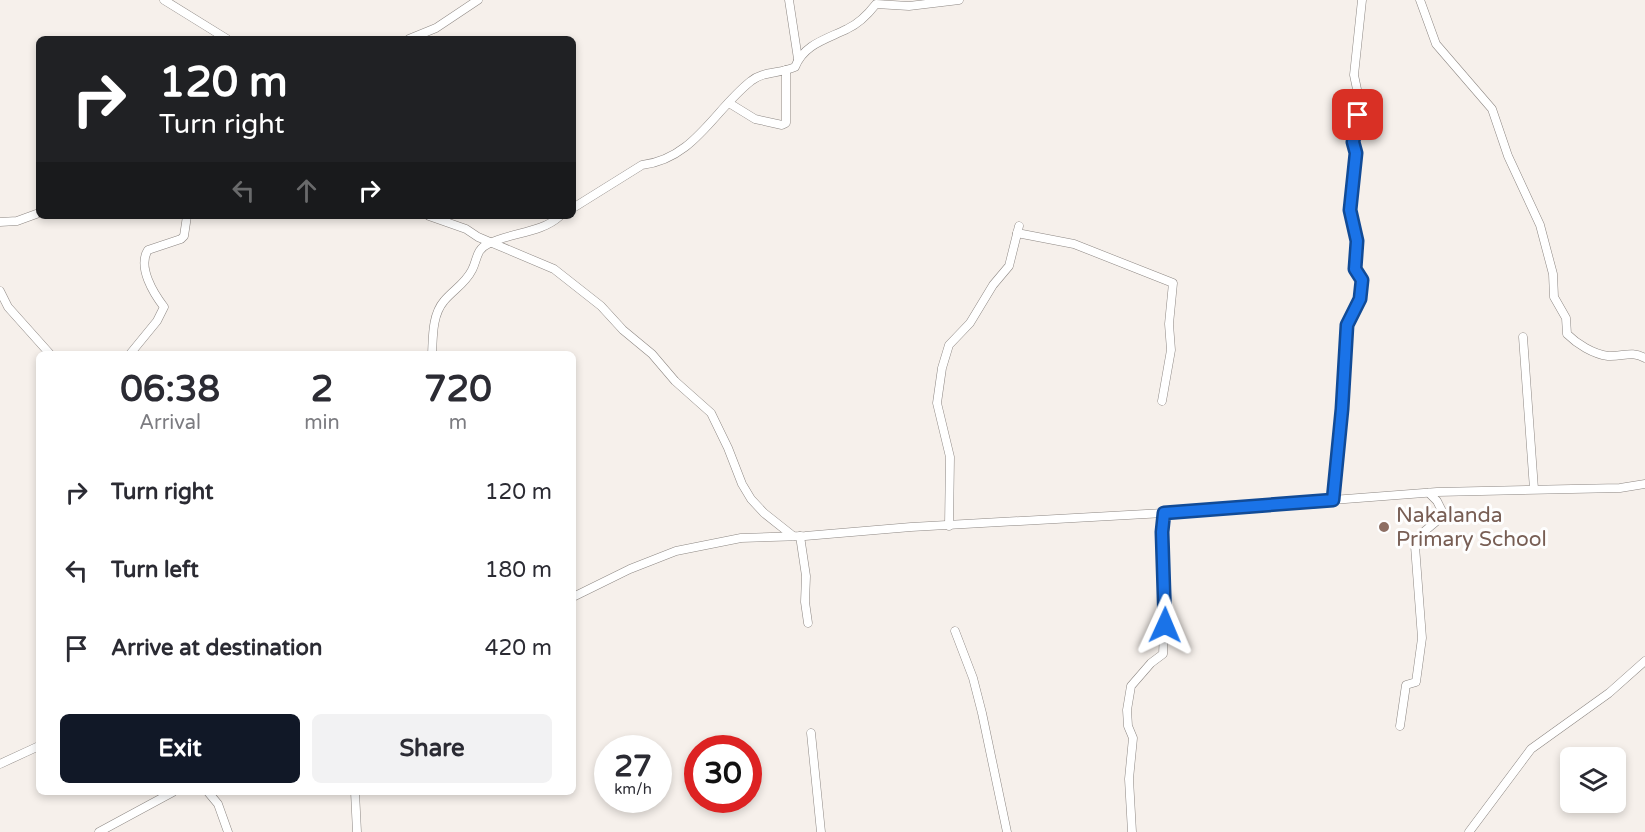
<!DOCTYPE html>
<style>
body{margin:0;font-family:"Varela Round",sans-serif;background:#f2f2f3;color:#2b2b33;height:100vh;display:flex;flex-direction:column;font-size:22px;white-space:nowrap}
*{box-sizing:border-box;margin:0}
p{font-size:20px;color:#7c7c81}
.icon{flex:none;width:33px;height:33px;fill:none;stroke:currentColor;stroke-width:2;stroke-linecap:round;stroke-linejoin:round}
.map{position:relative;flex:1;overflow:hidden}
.panel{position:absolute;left:36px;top:351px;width:540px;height:444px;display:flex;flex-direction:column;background:#fff;border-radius:9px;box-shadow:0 3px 9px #0003}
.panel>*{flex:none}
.banner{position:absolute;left:36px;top:36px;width:540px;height:183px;border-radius:9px;box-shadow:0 3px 9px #0003;background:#202124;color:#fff;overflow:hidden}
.controls{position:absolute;left:1560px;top:747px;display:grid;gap:12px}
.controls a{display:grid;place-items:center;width:66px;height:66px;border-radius:9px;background:#fff;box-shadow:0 3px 9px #0003;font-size:30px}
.speed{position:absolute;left:594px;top:735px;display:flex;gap:12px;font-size:30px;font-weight:700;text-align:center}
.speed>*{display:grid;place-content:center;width:78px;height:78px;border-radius:50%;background:#fff;box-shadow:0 3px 9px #0003;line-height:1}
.speed small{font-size:15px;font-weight:400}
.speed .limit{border:9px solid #d22;background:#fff;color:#111}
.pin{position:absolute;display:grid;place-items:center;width:51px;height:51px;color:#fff;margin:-26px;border-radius:12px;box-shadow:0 3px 9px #0006}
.me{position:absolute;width:66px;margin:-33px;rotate:1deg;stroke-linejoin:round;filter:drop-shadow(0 0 4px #0008)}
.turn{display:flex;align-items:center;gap:21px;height:126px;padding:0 24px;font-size:27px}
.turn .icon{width:78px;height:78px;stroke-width:2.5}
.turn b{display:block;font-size:42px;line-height:51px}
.lanes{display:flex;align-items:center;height:57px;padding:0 24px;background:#0003;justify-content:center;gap:30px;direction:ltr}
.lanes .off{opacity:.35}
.eta{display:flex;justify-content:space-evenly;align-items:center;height:102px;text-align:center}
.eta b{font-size:36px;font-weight:700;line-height:42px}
.action{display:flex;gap:12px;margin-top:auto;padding:12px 24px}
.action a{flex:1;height:69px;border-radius:9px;background:#111827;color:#fff;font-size:24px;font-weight:700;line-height:69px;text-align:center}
.action a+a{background:#f2f2f3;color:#2b2b33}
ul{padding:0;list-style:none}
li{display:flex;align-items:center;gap:18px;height:78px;padding:0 24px}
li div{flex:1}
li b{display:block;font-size:22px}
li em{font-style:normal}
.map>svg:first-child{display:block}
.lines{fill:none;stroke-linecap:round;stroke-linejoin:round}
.minor-casing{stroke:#8d8783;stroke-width:9}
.minor{stroke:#fff;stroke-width:8}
.route-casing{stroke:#114b97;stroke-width:15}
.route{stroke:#1a73e8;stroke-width:10}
.education-dot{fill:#8d6e63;stroke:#fefefe;stroke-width:2}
.labels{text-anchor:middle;stroke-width:6;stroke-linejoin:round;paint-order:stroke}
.education-label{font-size:21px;fill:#785e54;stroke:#fefefe;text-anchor:start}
</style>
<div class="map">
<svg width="1645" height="832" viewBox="0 0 1645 832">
<rect width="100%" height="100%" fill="#f6f0eb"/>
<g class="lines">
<!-- minor casing -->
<g class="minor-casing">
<g id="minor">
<polyline points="164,0 227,39"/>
<polyline points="789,0 798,59"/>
<path d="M1420 0 1436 44 1492 109 1508 156 1540 225 1553 274 1554 297 1566 318 1567 334C1577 344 1593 354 1608 356 1623 357 1631 350 1645 358"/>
<polyline points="409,39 436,28 478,0"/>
<polyline points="729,103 755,119 782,125 786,123 786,70"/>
<path d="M573 208 642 165C694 159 714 110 751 81 763 71 780 74 795 67 804 44 827 39 847 29 858 24 869 13 876 4L909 6 959 0"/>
<polyline points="429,216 466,229 478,237 554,269 601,306 623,330 652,354 675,381 711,413 728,448 742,484 751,499 764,513 793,536"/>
<polyline points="0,222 17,221 39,213"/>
<polyline points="1017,233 1074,244 1173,283 1169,324 1171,350 1162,401"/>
<polyline points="0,291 8,307 50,354"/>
<polyline points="1523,337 1534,489"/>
<path d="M130 354 157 321 164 307C154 294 137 267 148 250L181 239 184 236 187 216"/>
<path d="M432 354C433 337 432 315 444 301 453 290 465 284 472 270 477 261 476 249 488 244 511 232 540 234 560 216"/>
<polyline points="1333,500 1342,409 1348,325 1360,299 1362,280 1355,269 1357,241 1350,210 1356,153 1353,142 1358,115 1358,94 1354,75 1362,0"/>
<polyline points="949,526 950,457 937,403 942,368 949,345 970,323 993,285 1009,266 1019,226"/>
<polyline points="800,536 806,576 805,602 808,623"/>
<polyline points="573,597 630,569 676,551 741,538 805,536 911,527 1164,513 1437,492 1620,488 1645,484"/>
<polyline points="955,631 973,678 982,713 1007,832"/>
<polyline points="1400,726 1406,685 1416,682 1422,638 1415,546 1420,535 1444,515 1437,501 1429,493"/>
<polyline points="811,733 821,832"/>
<polyline points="0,764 39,746"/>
<polyline points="208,792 218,804 228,832"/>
<polyline points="355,792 357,832"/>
<polyline points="99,832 173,792"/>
<polyline points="1132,832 1129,779 1133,738 1128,726 1127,710 1131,686 1151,663 1163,654 1165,610 1162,532 1164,513"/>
<polyline points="1469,832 1531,749 1609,693 1645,661"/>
</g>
</g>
<!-- minor -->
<use href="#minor" class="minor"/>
</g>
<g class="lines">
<!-- route casing -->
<g class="route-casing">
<polyline id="route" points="1165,625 1162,532 1164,513 1333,500 1342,409 1347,325 1360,299 1362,280 1355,269 1357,241 1350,210 1356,153 1353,142 1358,115"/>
</g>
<!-- route -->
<use href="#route" class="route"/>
</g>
<!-- markers -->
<circle class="education-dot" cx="1384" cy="527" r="6"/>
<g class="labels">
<!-- education labels -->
<g class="education-label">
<text x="1396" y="522">Nakalanda<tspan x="1396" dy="24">Primary School</tspan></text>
</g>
</g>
</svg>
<div class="controls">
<a><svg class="icon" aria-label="layers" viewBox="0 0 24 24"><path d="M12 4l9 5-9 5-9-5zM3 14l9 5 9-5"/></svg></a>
</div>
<div class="speed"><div>27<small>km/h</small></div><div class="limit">30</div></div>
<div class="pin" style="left:1358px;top:115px;background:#d93025"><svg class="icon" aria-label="arrive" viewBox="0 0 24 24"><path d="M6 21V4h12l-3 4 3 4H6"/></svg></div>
<svg class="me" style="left:1165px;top:625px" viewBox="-20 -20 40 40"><path d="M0-17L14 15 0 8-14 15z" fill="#1a73e8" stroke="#fff" stroke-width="4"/></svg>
<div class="banner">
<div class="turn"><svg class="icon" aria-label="right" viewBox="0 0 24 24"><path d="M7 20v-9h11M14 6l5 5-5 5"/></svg><div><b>120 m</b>Turn right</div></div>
<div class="lanes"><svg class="icon off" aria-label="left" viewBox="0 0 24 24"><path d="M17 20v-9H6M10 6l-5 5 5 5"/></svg><svg class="icon off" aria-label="ahead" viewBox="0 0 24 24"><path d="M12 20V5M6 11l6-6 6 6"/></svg><svg class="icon" aria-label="right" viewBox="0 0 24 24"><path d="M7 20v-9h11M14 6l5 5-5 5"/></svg></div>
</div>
<section class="panel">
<div class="eta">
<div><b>06:38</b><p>Arrival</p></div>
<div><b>2</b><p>min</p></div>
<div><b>720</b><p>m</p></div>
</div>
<ul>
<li><svg class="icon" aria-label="right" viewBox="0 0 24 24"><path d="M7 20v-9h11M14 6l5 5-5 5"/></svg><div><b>Turn right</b></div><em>120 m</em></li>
<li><svg class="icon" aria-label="left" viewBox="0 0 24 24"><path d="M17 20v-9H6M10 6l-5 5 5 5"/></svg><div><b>Turn left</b></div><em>180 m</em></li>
<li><svg class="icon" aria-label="arrive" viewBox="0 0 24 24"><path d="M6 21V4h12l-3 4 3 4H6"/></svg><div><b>Arrive at destination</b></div><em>420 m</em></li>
</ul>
<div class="action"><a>Exit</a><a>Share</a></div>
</section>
</div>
